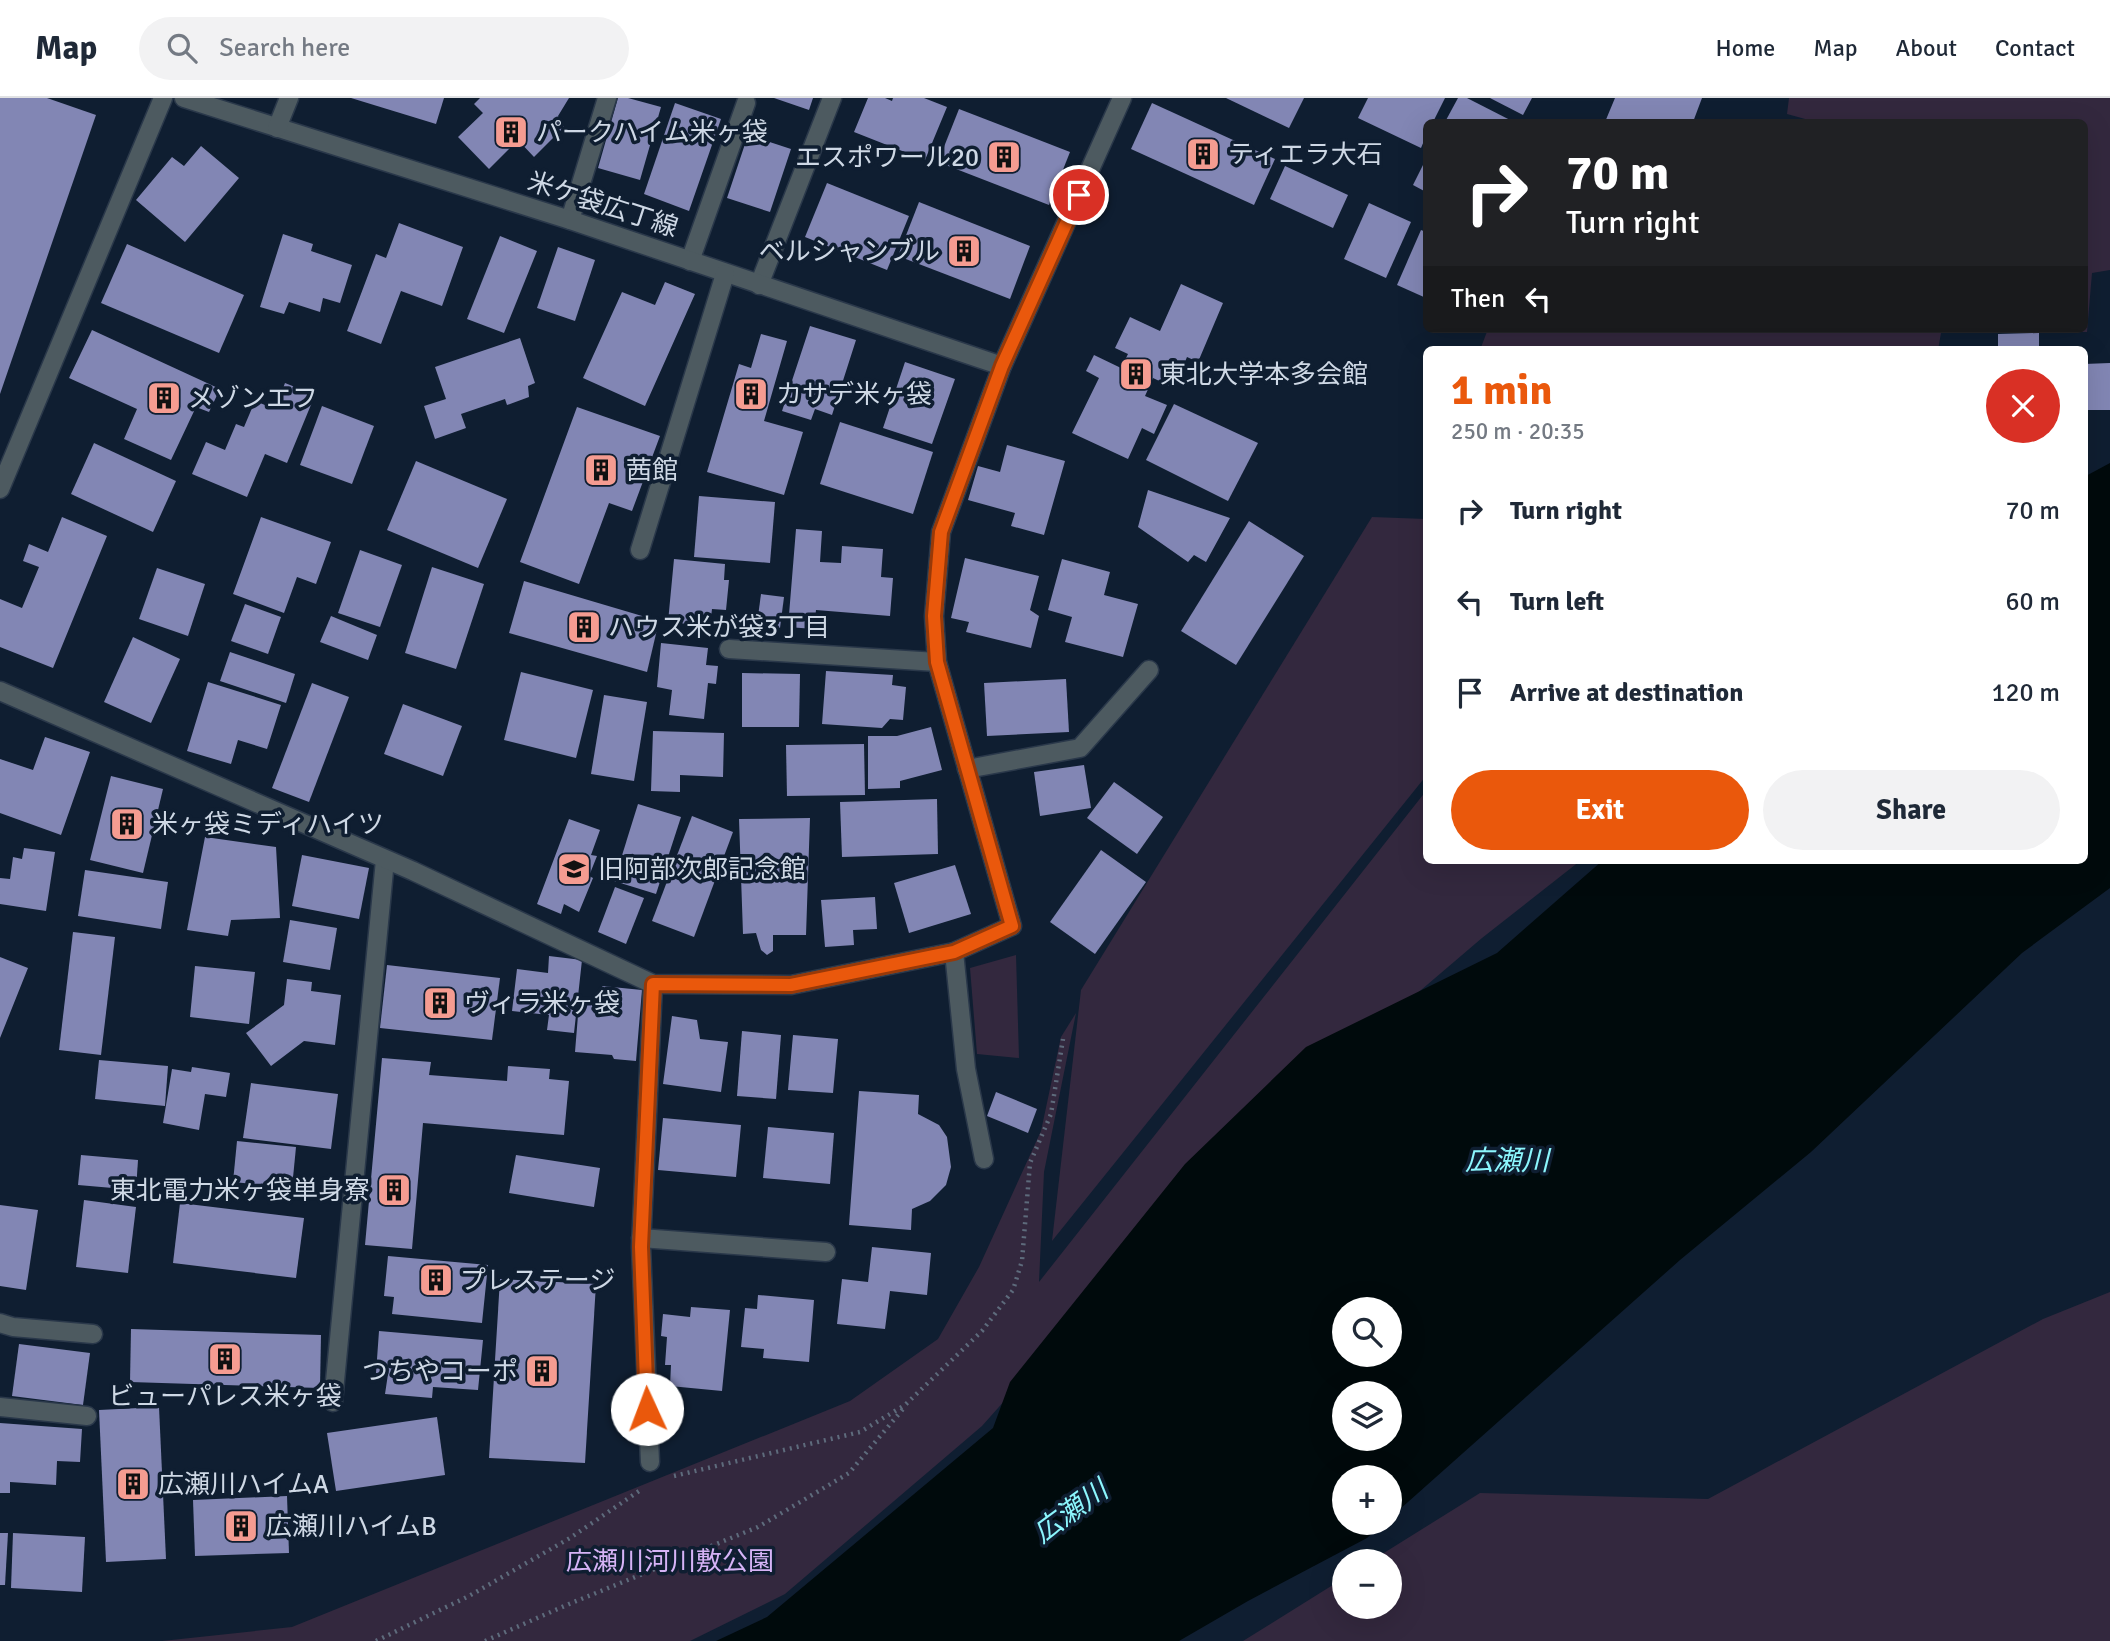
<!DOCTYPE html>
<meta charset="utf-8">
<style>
body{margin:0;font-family:Signika,"Noto Sans JP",sans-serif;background:#f2f2f3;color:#1f2937;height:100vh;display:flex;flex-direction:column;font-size:26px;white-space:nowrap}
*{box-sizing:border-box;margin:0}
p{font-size:23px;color:#747a83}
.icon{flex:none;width:38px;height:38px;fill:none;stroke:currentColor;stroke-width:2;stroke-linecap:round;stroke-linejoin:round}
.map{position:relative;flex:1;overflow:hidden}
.sheet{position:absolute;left:1423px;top:248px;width:665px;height:518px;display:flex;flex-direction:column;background:#fff;border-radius:10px;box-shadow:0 7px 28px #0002}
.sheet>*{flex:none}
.banner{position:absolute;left:1423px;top:21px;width:665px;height:214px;border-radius:10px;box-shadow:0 7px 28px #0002;background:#202124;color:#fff;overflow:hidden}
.fabs{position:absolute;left:1332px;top:1199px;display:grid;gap:14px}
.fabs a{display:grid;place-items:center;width:70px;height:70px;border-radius:50%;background:#fff;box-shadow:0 7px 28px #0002;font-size:35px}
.pin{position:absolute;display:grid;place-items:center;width:60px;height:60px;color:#fff;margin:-30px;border:4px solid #fff;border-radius:50%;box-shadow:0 2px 7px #0007}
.me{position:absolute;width:77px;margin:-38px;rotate:358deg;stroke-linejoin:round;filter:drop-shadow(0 0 5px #0008)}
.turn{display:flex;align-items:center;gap:24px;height:147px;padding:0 28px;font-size:32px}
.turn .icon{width:91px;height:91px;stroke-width:2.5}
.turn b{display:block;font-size:49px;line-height:60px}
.then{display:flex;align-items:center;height:66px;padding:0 28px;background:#0003;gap:14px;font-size:26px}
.round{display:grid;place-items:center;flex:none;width:74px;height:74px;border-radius:37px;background:#f2f2f3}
.summary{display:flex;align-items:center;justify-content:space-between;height:119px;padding:0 28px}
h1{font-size:42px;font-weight:700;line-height:52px;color:#ea580c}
.cta{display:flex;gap:14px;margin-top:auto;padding:14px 28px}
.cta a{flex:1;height:80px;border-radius:42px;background:#ea580c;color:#fff;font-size:28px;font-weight:700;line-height:80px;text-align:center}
.cta a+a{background:#f2f2f3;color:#1f2937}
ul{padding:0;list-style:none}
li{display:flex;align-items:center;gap:21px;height:91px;padding:0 28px}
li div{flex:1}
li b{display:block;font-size:26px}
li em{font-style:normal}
header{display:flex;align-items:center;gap:42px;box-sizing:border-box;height:98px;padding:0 35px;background:#fff;border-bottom:2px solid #e0e1e3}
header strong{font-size:33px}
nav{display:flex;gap:38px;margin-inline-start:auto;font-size:24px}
.search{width:490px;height:63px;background:#f2f2f3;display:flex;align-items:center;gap:18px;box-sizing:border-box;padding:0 24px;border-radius:38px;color:#747a83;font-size:26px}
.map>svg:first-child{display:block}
.green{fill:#33283e}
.water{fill:#000a0c;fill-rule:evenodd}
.building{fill:#8286b4}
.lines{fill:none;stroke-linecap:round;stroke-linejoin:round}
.lane-casing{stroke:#2a384a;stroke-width:21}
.street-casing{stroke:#2a384a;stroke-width:21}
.path{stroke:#5e6b7c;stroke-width:4.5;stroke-dasharray:2 5;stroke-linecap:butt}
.lane{stroke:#4d5a60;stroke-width:18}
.street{stroke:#4d5a60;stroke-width:18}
.route-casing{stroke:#983908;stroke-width:18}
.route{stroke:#ea580c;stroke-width:12}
.labels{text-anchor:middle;stroke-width:7;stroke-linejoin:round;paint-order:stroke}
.poi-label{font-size:26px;fill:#ced8e5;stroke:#0f1e31;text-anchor:start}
.street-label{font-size:26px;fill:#ced8e5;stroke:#0f1e31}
.park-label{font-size:26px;fill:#d6b3f6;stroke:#0f1e31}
.water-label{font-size:28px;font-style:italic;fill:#8cf6fd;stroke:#0f1e31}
</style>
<header>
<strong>Map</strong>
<div class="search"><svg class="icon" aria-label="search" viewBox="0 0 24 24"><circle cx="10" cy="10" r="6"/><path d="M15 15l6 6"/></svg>Search here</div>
<nav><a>Home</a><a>Map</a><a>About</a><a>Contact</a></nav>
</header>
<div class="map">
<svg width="2110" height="1543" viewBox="0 0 2110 1543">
<rect width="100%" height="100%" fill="#0f1e31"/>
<!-- green -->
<g class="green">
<polygon points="1789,0 2110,0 2110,172 2092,175 2087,234 1941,235 1938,252 1480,252 1488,231 2084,231 2084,24 1816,24 1787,16"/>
<polygon points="1372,419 1426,421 1426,678 1052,1143 1081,892"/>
<polygon points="1426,693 1426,763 1580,763 1482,840 1237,1049 1071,1228 982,1328 785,1496 690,1543 162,1543 292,1529 850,1303 938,1241 979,1169 1041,1033 1061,939 1076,915 1044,1074 1039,1184"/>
<polygon points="1016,857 1019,960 977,956 970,870"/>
<polygon points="2110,1194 2110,1543 1243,1543 1344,1480 1344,1508 1390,1508 1390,1463 1371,1463 1480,1395 1708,1401 2043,1221"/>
</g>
<!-- water -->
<path class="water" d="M2110 365V790L2022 855 1811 1054 1680 1162 1390 1420V1379H1344V1424L1384 1425 1367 1440 1248 1503 1179 1543H716L767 1519 993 1330 1010 1284 1185 1066 1306 949 1497 855 1602 763H2084V379ZM1344 1211H1390V1256H1344ZM1344 1295H1390V1340H1344Z"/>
<!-- building -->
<g class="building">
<polygon points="0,0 47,0 96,17 0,296"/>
<polygon points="351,0 444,0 436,26"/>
<polygon points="480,0 569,0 558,18 564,29 534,59 518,42 489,71 458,39 483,15 474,6"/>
<polygon points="618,0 628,0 661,9 640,82 598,70"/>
<polygon points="774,0 813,0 809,12"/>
<polygon points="868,0 885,0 892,3 893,0 924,0 947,9 925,62 854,34"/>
<polygon points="1226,0 1304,0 1289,30"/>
<polygon points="1368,0 1445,0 1433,24 1426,24 1426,38 1421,50 1358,20"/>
<polygon points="1458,0 1467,0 1514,24 1445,24"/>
<polygon points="1490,0 1532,0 1523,17"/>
<polygon points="1615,0 1702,0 1693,24 1605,24"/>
<polygon points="675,5 721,21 689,113 644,96"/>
<polygon points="1152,5 1275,61 1254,107 1131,51"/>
<polygon points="959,11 1070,54 1049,107 938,64"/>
<polygon points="748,37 791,51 770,114 727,100"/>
<polygon points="201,48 239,80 185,144 136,102 172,59 184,68"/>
<polygon points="1426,61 1426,94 1413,87"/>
<polygon points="1285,68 1348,97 1333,130 1270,101"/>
<polygon points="827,85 909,118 887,172 805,139"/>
<polygon points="919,104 1030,148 1010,201 898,158"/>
<polygon points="1369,105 1411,124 1386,180 1344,161"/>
<polygon points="399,125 463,149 442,208 401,193 381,246 347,233 376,156 386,160"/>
<polygon points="1421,132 1426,134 1426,200 1397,187"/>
<polygon points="283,136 313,146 311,153 352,167 340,205 323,200 320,214 289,204 284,216 260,209"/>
<polygon points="500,138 537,153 504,235 467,221"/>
<polygon points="127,146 244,197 219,255 101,205"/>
<polygon points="558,149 595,162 575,223 537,210"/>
<polygon points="665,184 695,196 645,308 583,280 622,194 655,207"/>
<polygon points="1181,186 1223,205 1198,264 1187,259 1174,290 1153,280 1145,298 1167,307 1154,336 1142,330 1128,361 1072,335 1099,280 1086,273 1094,257 1121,270 1128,256 1115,250 1130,219 1160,233"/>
<polygon points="810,228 856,242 832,317 815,311 811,322 782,313"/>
<polygon points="92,232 220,291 209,314 196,309 171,362 124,341 137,311 69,280"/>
<polygon points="2039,235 2039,252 1998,252 1998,236"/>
<polygon points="761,236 787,243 764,323 803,334 784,397 707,374 739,266 751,270"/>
<polygon points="520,240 535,285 528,288 529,299 507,307 505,301 461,316 466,330 435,341 424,308 446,301 435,269"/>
<polygon points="905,264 955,281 932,346 883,330"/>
<polygon points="2110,265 2110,312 2084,312 2084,266"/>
<polygon points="285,285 315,297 287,365 265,356 247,399 192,376 206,344 225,352 236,326 244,329 255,303 275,311"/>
<polygon points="1174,306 1258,345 1228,403 1146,362"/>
<polygon points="322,308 374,328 352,386 300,367"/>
<polygon points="577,309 660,338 632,413 609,405 579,486 520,464"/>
<polygon points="840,324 933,354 913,416 820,386"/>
<polygon points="94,345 176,383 153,434 71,396"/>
<polygon points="1007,347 1065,363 1044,437 1011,428 1015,415 968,402 978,368 1000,374"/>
<polygon points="416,363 507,401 478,470 387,432"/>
<polygon points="1148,392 1230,420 1206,464 1194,457 1188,464 1138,429"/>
<polygon points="699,398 775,404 770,465 694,459"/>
<polygon points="62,419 107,438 53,570 0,549 0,501 22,510 39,469 23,463 29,446 48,454"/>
<polygon points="261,419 331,444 316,486 297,479 284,515 233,496"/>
<polygon points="1249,423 1304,458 1236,567 1181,533"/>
<polygon points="796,431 822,433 820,464 841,465 842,448 883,451 881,479 893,480 890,518 816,512 814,531 788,529"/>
<polygon points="360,452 402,467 380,529 338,515"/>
<polygon points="965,460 1039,478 1030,512 1039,518 1031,550 966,534 969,524 951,520"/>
<polygon points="674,461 725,466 724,482 729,482 726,512 712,511 710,528 668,524"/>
<polygon points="1062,461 1110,474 1104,497 1138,506 1123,559 1065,544 1072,519 1048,512"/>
<polygon points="432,469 484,486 456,571 405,555"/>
<polygon points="157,470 205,486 188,538 139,521"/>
<polygon points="524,483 659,523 647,574 509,535"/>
<polygon points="761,496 784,499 780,530 757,526"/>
<polygon points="245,506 281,519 268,556 231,543"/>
<polygon points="331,518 377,537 368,562 320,544"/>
<polygon points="133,539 180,561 151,625 104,604"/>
<polygon points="661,545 708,550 706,567 718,568 716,586 708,585 704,621 669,617 672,592 657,589"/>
<polygon points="230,554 295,576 286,605 220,583"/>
<polygon points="826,573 893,577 892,587 906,589 903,622 890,621 882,630 822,626"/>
<polygon points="521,574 593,592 576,660 504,642"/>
<polygon points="742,575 800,576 799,629 742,629"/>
<polygon points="1066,581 1069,634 987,638 984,585"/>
<polygon points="208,584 281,607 267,651 238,642 231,666 187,653"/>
<polygon points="312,585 349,599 309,704 272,690"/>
<polygon points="604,597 647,604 634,683 591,676"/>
<polygon points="403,606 462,628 443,678 384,656"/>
<polygon points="931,629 942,672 900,683 900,690 868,691 868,638 897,638"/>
<polygon points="653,633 724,635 723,679 680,677 680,694 651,693"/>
<polygon points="45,639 90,654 61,737 0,715 0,661 33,672"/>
<polygon points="864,646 865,697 787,698 786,647"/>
<polygon points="1084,667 1091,710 1040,718 1034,674"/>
<polygon points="111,678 163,691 143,775 90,762"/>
<polygon points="1114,684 1163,719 1137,756 1087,720"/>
<polygon points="937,701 938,756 842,759 840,704"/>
<polygon points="638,706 681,719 656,796 614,783"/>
<polygon points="692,718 733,734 694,839 652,823"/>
<polygon points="810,720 806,837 773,837 773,853 767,857 761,852 756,835 743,836 739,721"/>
<polygon points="569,721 600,732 591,757 597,758 589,778 593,780 579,814 564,806 561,816 537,806"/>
<polygon points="205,739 276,749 280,820 231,822 228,838 187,832"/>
<polygon points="24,750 55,754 46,813 0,806 0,780 10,781 13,759 22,761"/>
<polygon points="1101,752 1146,784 1095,856 1050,824"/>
<polygon points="302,757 369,770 359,821 292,808"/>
<polygon points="955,767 971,816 909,835 894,785"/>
<polygon points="85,772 168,784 161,831 78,818"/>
<polygon points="615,789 644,800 626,846 598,834"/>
<polygon points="875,799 877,831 853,832 854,847 825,849 821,802"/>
<polygon points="290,822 337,830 330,872 283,864"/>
<polygon points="73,834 115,839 101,957 59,952"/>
<polygon points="549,858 582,862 574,935 547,932 549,917 512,913 517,871 548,875"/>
<polygon points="0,859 28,870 0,940"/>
<polygon points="387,867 500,880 492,942 380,930"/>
<polygon points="195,868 255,874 249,926 190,919"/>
<polygon points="287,881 312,884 311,893 341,897 335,947 304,943 271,968 246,935 284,907"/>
<polygon points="602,888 642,892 636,963 614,961 612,957 575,954 579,905 601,907"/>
<polygon points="672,918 697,922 700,941 728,944 721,994 663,986"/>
<polygon points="742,933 781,937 776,1001 737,998"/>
<polygon points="793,937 838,941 833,995 788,992"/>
<polygon points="382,960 431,964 429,977 507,983 508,968 550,971 549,981 569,983 564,1037 423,1025 412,1151 365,1147"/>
<polygon points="99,962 168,968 165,1008 95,1001"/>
<polygon points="192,969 230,975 226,999 205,996 199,1032 163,1025 172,971 191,974"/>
<polygon points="251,985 338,996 331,1051 243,1040"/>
<polygon points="859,993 919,997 918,1016 939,1027 947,1039 951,1069 946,1087 930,1103 912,1111 911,1132 849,1127"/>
<polygon points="996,994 1037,1011 1028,1035 987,1018"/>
<polygon points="663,1020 741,1027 736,1079 658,1072"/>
<polygon points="768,1029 834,1035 830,1086 763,1080"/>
<polygon points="237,1043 296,1049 292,1090 233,1084"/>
<polygon points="81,1057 138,1062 136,1092 78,1087"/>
<polygon points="516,1057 600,1070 594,1109 509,1095"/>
<polygon points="84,1102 136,1109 128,1175 76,1169"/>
<polygon points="180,1105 304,1120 296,1180 173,1165"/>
<polygon points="0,1107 38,1112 26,1192 0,1188"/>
<polygon points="872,1149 931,1155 927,1197 890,1193 885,1231 837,1226 842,1181 868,1184"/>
<polygon points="388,1158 488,1167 482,1225 392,1216 394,1199 384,1198"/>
<polygon points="500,1181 596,1186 585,1365 489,1360"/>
<polygon points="758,1197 814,1202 809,1264 763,1260 764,1251 741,1249 745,1210 757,1211"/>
<polygon points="691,1209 730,1212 722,1293 670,1288 671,1267 665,1267 667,1239 661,1238 663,1216 690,1219"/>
<polygon points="131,1231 321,1237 320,1290 130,1284"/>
<polygon points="379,1233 483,1242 478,1292 433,1289 432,1300 385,1296 388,1276 376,1275"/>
<polygon points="19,1246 90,1255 83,1307 12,1298"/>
<polygon points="159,1309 166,1461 106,1464 99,1312"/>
<polygon points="437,1319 445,1377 336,1393 327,1335"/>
<polygon points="0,1325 82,1331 80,1364 57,1363 56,1387 10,1384 10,1395 0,1395"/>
<polygon points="287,1398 289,1455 195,1458 193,1402"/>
<polygon points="0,1435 8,1435 5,1487 0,1487"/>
<polygon points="13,1435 85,1439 82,1494 11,1490"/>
</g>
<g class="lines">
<!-- lane casing -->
<g class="lane-casing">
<g id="lane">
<polyline points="570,122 607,0"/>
<polyline points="690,163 746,5"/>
<polyline points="759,187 832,0"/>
<polyline points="954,854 966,971 984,1061"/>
<polyline points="641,1140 826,1154"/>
<polyline points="0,1225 13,1229 93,1236"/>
<polyline points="333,1304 385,762"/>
<polyline points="0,1309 87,1318"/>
</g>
</g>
<!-- street casing -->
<g class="street-casing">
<g id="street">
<polyline points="184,0 570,122 1002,268"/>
<polyline points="277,30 289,0"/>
<polyline points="0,391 163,0"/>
<polyline points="640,452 725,176"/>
<polyline points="729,551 937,564"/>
<polyline points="0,593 413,773 653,886 791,887 954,854 1012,828 937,564 934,518 941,434 1002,268 1122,0"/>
<polyline points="967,671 1080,650 1149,572"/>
<polyline points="650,1364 641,1149 653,886"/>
</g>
</g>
<!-- path -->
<g class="path">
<polyline points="674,1378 860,1334 905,1307 982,1233 1013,1192 1022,1163 1030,1065 1051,1016 1063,941"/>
<polyline points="376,1543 469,1498 570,1440 642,1391"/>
<polyline points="485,1543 569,1506 758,1429 849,1375 903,1311"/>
</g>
<!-- lane -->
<use href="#lane" class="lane"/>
<!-- street -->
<use href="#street" class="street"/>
</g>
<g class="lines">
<!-- route casing -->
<g class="route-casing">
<polyline id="route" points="647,1311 641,1149 653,886 791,887 954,854 1012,828 937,564 934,518 941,434 1002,268 1079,97"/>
</g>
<!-- route -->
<use href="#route" class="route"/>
</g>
<!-- icons -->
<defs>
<g id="building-square" transform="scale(1.75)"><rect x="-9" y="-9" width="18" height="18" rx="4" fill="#f59c91" stroke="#0f1e31"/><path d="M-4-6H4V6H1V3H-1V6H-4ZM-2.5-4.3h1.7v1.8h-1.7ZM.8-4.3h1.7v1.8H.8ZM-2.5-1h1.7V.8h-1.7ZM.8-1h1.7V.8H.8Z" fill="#111"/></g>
<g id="university-square" transform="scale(1.75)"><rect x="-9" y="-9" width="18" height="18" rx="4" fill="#f59c91" stroke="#0f1e31"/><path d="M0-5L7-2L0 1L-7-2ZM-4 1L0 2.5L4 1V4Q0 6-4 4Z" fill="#111"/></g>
</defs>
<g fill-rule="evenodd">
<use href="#building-square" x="511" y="34"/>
<use href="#building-square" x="1203" y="56"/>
<use href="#building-square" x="1004" y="59"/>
<use href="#building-square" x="964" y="153"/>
<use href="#building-square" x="1136" y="276"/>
<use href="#building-square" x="751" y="296"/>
<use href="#building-square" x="164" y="300"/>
<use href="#building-square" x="601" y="372"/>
<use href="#building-square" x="584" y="529"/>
<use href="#building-square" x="127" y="726"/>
<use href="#university-square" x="574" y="771"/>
<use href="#building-square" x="440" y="905"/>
<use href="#building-square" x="394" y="1092"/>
<use href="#building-square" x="436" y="1182"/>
<use href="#building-square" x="225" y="1261"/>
<use href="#building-square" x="542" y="1273"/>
<use href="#building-square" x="133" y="1386"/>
<use href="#building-square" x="241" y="1428"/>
</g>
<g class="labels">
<!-- poi labels -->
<g class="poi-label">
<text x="536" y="43">パークハイム米ヶ袋</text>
<text x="1228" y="65">ティエラ大石</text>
<text x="979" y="68" text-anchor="end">エスポワール20</text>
<text x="940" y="162" text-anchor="end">ベルシャンブル</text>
<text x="1160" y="285">東北大学本多会館</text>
<text x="776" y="305">カサデ米ヶ袋</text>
<text x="188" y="309">メゾンエフ</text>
<text x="626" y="381">茜館</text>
<text x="608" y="538">ハウス米が袋3丁目</text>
<text x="152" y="735">米ヶ袋ミディハイツ</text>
<text x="598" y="780">旧阿部次郎記念館</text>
<text x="464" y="914">ヴィラ米ヶ袋</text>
<text x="370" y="1101" text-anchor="end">東北電力米ヶ袋単身寮</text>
<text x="460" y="1191">プレステージ</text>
<text x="518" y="1282" text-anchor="end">つちやコーポ</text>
<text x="225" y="1307" text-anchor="middle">ビューパレス米ヶ袋</text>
<text x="158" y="1395">広瀬川ハイムA</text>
<text x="266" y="1437">広瀬川ハイムB</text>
</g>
<!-- street labels -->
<g class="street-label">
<text transform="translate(603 106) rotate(18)" y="9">米ケ袋広丁線</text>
</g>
<!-- park labels -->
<g class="park-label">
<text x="670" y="1472">広瀬川河川敷公園</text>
</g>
<!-- water labels -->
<g class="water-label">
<text x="1507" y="1072">広瀬川</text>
<text transform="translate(1070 1413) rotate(-36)" y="10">広瀬川</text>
</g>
</g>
</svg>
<div class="fabs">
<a><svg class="icon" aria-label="search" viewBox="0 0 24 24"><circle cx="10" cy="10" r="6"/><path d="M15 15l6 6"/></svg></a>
<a><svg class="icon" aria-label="layers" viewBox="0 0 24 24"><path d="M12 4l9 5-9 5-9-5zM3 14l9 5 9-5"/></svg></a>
<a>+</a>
<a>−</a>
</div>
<div class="pin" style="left:1079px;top:97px;background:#d93025"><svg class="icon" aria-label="arrive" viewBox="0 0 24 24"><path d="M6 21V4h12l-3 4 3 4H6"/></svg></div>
<svg class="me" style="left:647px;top:1311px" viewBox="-20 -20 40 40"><circle r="19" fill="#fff"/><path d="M0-13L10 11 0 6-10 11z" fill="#ea580c"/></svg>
<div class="banner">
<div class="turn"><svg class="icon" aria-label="right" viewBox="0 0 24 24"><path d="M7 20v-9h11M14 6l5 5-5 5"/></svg><div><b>70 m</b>Turn right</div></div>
<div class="then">Then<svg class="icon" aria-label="left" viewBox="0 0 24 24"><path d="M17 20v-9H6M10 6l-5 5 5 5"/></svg></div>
</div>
<section class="sheet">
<div class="summary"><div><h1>1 min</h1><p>250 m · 20:35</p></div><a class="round" style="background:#d93025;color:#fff"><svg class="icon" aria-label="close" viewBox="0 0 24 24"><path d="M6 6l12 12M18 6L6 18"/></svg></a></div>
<ul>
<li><svg class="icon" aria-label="right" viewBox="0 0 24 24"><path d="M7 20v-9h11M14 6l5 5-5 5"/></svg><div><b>Turn right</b></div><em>70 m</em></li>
<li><svg class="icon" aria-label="left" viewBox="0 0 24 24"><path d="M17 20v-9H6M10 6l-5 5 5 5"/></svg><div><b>Turn left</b></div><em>60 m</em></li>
<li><svg class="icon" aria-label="arrive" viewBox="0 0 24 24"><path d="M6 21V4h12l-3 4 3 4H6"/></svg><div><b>Arrive at destination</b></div><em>120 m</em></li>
</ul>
<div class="cta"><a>Exit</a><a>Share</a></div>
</section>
</div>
